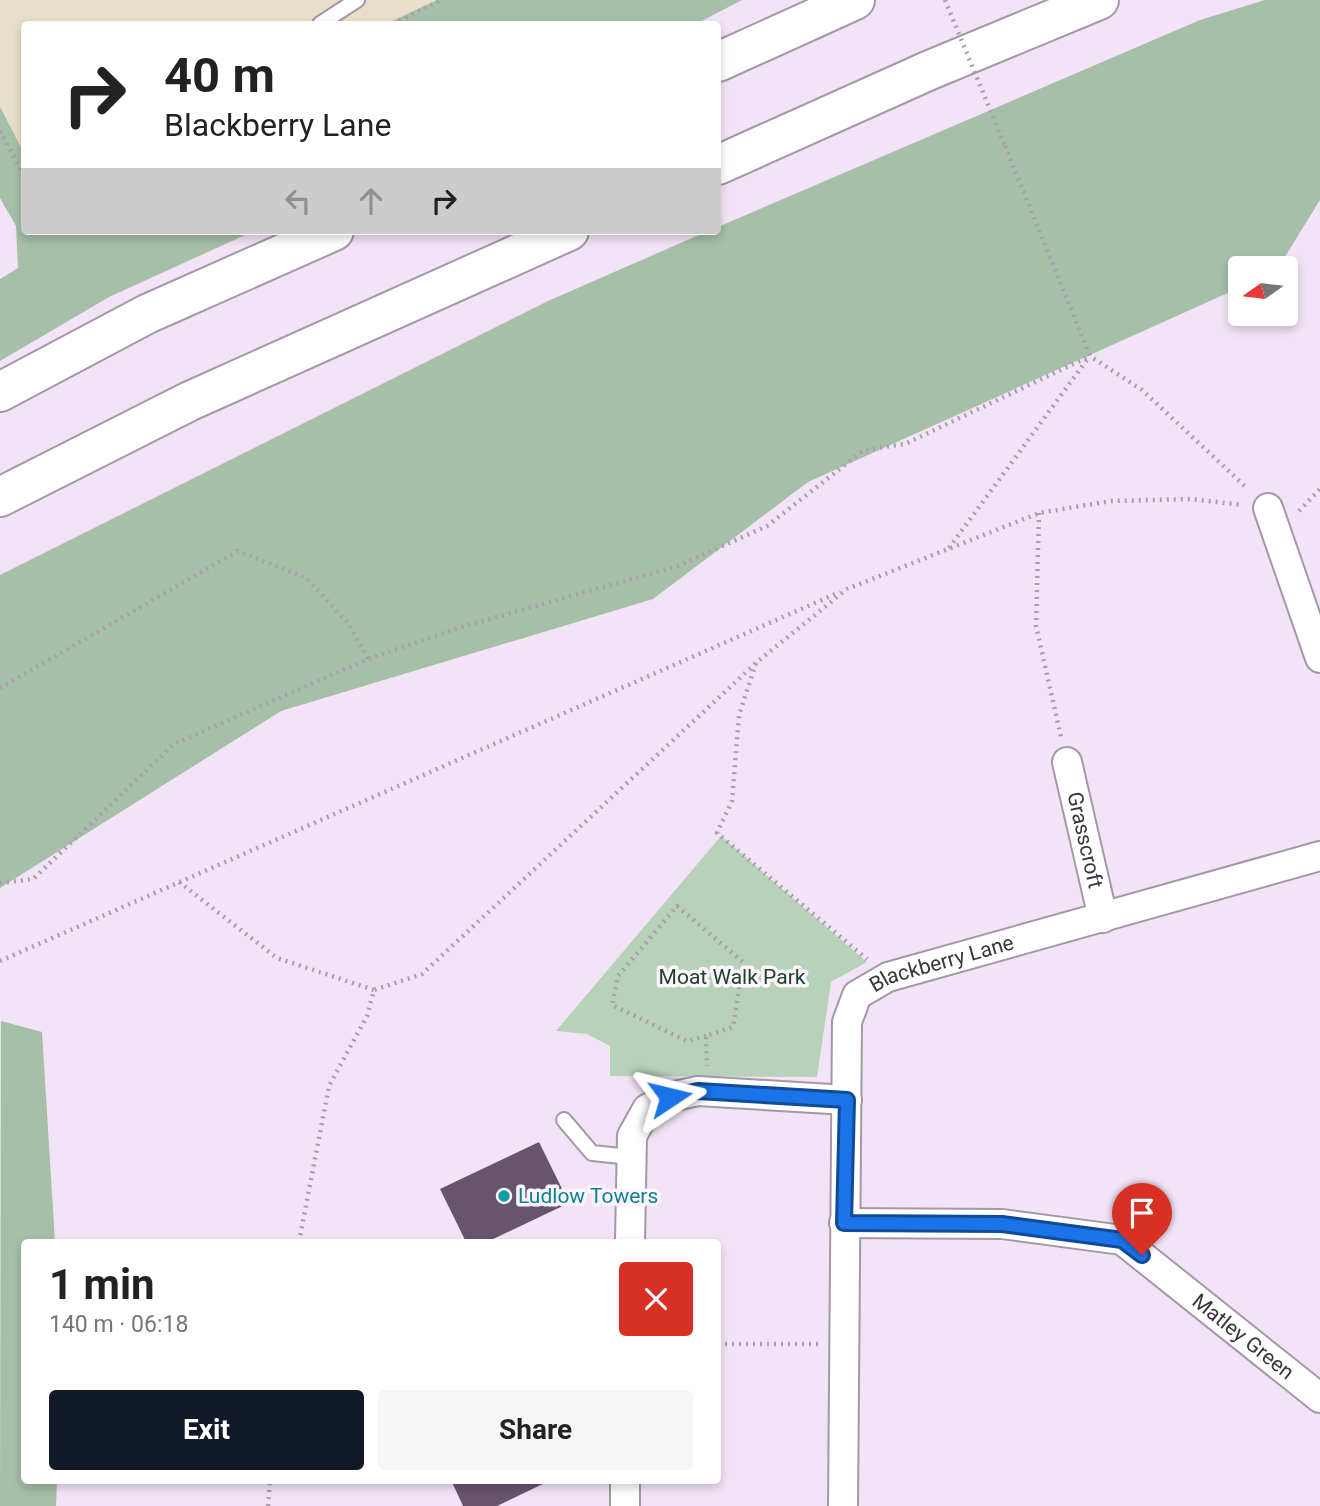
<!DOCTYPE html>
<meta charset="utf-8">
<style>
body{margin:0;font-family:Roboto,sans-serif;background:#f6f6f6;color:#222;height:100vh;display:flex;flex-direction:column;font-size:26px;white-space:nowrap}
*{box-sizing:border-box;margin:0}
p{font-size:23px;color:#767676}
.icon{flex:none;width:38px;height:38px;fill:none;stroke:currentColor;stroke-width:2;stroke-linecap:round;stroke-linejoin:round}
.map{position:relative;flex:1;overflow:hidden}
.side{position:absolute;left:21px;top:1239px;width:700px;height:245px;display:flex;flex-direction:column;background:#fff;border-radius:7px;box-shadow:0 4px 10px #0003}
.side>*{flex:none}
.guide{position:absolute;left:21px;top:21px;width:700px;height:214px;border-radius:7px;box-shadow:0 4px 10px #0003;background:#fff;color:#222;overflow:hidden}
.needle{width:46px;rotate:256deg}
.buttons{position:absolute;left:1228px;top:256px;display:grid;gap:14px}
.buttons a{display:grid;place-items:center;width:70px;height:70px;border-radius:7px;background:#fff;box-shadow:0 4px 10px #0003;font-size:35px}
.pin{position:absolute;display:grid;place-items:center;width:60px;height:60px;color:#fff;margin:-72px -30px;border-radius:50% 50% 50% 0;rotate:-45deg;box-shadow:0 0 7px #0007}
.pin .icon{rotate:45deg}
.me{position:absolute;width:77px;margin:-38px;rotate:80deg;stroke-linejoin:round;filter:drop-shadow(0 0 5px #0008)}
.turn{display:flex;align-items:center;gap:24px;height:147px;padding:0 28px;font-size:32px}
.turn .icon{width:91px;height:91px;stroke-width:2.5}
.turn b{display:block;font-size:49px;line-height:60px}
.lanes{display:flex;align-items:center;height:66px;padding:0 28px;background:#0003;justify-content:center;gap:35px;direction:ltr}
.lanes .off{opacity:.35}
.round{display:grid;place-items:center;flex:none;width:74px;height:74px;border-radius:7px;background:#f6f6f6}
.head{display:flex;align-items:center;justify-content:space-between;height:119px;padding:0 28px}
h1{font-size:42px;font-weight:700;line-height:52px}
.button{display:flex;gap:14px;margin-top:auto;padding:14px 28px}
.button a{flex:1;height:80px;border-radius:7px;background:#111827;color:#fff;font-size:28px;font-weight:700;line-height:80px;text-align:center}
.button a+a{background:#f6f6f6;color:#222}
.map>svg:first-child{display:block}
.industrial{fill:#e8dfca}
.green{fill:#b8d2ba}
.forest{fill:#a5bfa8}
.building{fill:#67556c}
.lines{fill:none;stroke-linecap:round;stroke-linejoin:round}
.service-casing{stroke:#a497a8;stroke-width:18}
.minor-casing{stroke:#a497a8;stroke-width:32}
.motorway-casing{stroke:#a497a8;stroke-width:42}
.path{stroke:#a99eac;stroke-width:4.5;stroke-dasharray:2 5;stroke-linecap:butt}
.service{stroke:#fff;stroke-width:14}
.minor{stroke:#fff;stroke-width:28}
.motorway{stroke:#fff;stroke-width:38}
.path-bridge{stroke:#a99eac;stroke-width:4.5;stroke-dasharray:2 5;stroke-linecap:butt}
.route-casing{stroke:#114b97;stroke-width:18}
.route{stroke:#1a73e8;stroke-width:12}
.culture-dot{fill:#0f9aa8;stroke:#fcf3fe;stroke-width:2.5}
.labels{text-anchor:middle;stroke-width:7;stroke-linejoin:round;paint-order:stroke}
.street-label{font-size:21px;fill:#3a343c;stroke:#fcf3fe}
.park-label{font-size:21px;fill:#1c4524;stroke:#fcf3fe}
.culture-label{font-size:21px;fill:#0d838f;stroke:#fcf3fe;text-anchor:start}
</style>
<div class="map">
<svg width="1320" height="1506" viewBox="0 0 1320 1506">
<rect width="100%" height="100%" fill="#f2e4f6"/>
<!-- industrial -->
<polygon class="industrial" points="0,0 437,0 386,24 24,24 24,153 0,107"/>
<!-- green -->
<polygon class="green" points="721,836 867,962 831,982 817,1077 610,1076 610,1046 587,1034 556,1031"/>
<!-- forest -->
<g class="forest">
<polygon points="437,0 742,0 696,24 386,24"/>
<polygon points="1265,0 1320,0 1320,200 1278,268 1241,268 1241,287 808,482 653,599 281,711 0,888 0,575 548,301 708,231 718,231 718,227 1200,20"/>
<polygon points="0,107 24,153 24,231 254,231 109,297 0,361 0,279 18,268 16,226 0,198"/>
<polygon points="1,1021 42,1032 55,1242 24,1242 24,1480 57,1481 56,1506 0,1506"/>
</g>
<!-- building -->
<g class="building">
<polygon points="539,1142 569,1203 487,1242 466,1242 440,1189"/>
<polygon points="451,1480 551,1480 497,1506 463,1506"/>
</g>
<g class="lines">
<!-- service casing -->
<g class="service-casing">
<g id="service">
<polyline points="320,24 357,0"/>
<polyline points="564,1120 592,1153 631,1157"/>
</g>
</g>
<!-- minor casing -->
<g class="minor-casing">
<g id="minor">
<polyline points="1268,508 1320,658"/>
<path id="s1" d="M1067 762 1103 918"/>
<path id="s2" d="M844 1223 1002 1224 1122 1240 1320 1398"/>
<polyline points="630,1242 632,1136 647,1109 670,1097 698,1091 847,1100"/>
<polyline points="625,1506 625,1480"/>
<path id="s3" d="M843 1506 847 1022 857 995 888 977 1320 856"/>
</g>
</g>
<!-- motorway casing -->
<g class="motorway-casing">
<g id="motorway">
<polyline points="718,62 855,0"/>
<polyline points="718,165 930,70 1099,0"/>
<polyline points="0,392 147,314 334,231"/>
<polyline points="0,497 190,401 569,231"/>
</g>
</g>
<!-- path -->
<g class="path">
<polyline points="393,24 441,0"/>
<polyline points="0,131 24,175"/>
<polyline points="1005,146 1090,356 1142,390 1248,489"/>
<polyline points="1299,511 1320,489"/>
<polyline points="1039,513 1036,626 1061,737"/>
<polyline points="949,548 1089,357"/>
<polyline points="756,663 739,715 732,801 717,833 867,959"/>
<polyline points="0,688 238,551 306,578 348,623 368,659"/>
<polyline points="179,882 277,958 374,990"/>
<polyline points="0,883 33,879 174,744 368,659 461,627 678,566 767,526 864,450 905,444 1090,356"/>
<polyline points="0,961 840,592"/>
<polyline points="706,1036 687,1041 612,1005 618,976 677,906 743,962 733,1027 706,1036 707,1066"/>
<polyline points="299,1242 329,1086 367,1016 374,990 422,974 757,662 847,589 1039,513 1111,501 1191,499 1243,505"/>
<polyline points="718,1344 818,1344"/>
<polyline points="268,1506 270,1480"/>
</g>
<!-- service -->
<use href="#service" class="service"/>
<!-- minor -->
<use href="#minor" class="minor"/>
<!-- motorway -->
<use href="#motorway" class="motorway"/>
<!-- path-bridge -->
<polyline class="path-bridge" points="945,0 1005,146"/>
</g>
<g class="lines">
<!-- route casing -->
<g class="route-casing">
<polyline id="route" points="670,1097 698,1091 847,1100 844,1223 1002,1224 1122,1240 1142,1255"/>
</g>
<!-- route -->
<use href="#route" class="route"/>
</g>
<!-- markers -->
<circle class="culture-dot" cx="504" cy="1196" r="7"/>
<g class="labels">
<!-- street labels -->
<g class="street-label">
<text dy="7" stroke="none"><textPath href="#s1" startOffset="80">Grasscroft</textPath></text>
<text dy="7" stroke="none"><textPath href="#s3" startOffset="604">Blackberry Lane</textPath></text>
<text dy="7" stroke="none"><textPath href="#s2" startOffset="434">Matley Green</textPath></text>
</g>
<!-- park labels -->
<g class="park-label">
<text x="732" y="984">Moat Walk Park</text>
</g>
<!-- culture labels -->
<g class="culture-label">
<text x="518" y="1203">Ludlow Towers</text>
</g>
</g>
</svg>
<div class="buttons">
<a><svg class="needle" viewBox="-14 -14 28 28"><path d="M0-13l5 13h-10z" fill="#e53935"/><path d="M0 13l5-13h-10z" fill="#767676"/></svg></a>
</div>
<div class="pin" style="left:1142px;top:1255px;background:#d93025"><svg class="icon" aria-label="arrive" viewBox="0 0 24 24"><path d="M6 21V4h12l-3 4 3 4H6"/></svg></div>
<svg class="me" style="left:670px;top:1097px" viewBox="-20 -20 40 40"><path d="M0-17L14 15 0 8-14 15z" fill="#1a73e8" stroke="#fff" stroke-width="4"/></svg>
<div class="guide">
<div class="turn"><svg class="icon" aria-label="right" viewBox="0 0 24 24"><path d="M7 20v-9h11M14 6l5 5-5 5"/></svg><div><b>40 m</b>Blackberry Lane</div></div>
<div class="lanes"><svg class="icon off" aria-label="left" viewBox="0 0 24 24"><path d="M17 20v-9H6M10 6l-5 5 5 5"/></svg><svg class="icon off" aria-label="ahead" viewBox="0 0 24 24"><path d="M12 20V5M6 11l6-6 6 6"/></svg><svg class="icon" aria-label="right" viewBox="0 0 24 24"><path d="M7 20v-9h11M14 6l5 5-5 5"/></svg></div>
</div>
<section class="side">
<div class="head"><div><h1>1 min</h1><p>140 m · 06:18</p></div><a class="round" style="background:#d93025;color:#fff"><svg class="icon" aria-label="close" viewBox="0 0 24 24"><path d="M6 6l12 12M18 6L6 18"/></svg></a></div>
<div class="button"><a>Exit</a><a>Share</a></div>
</section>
</div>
